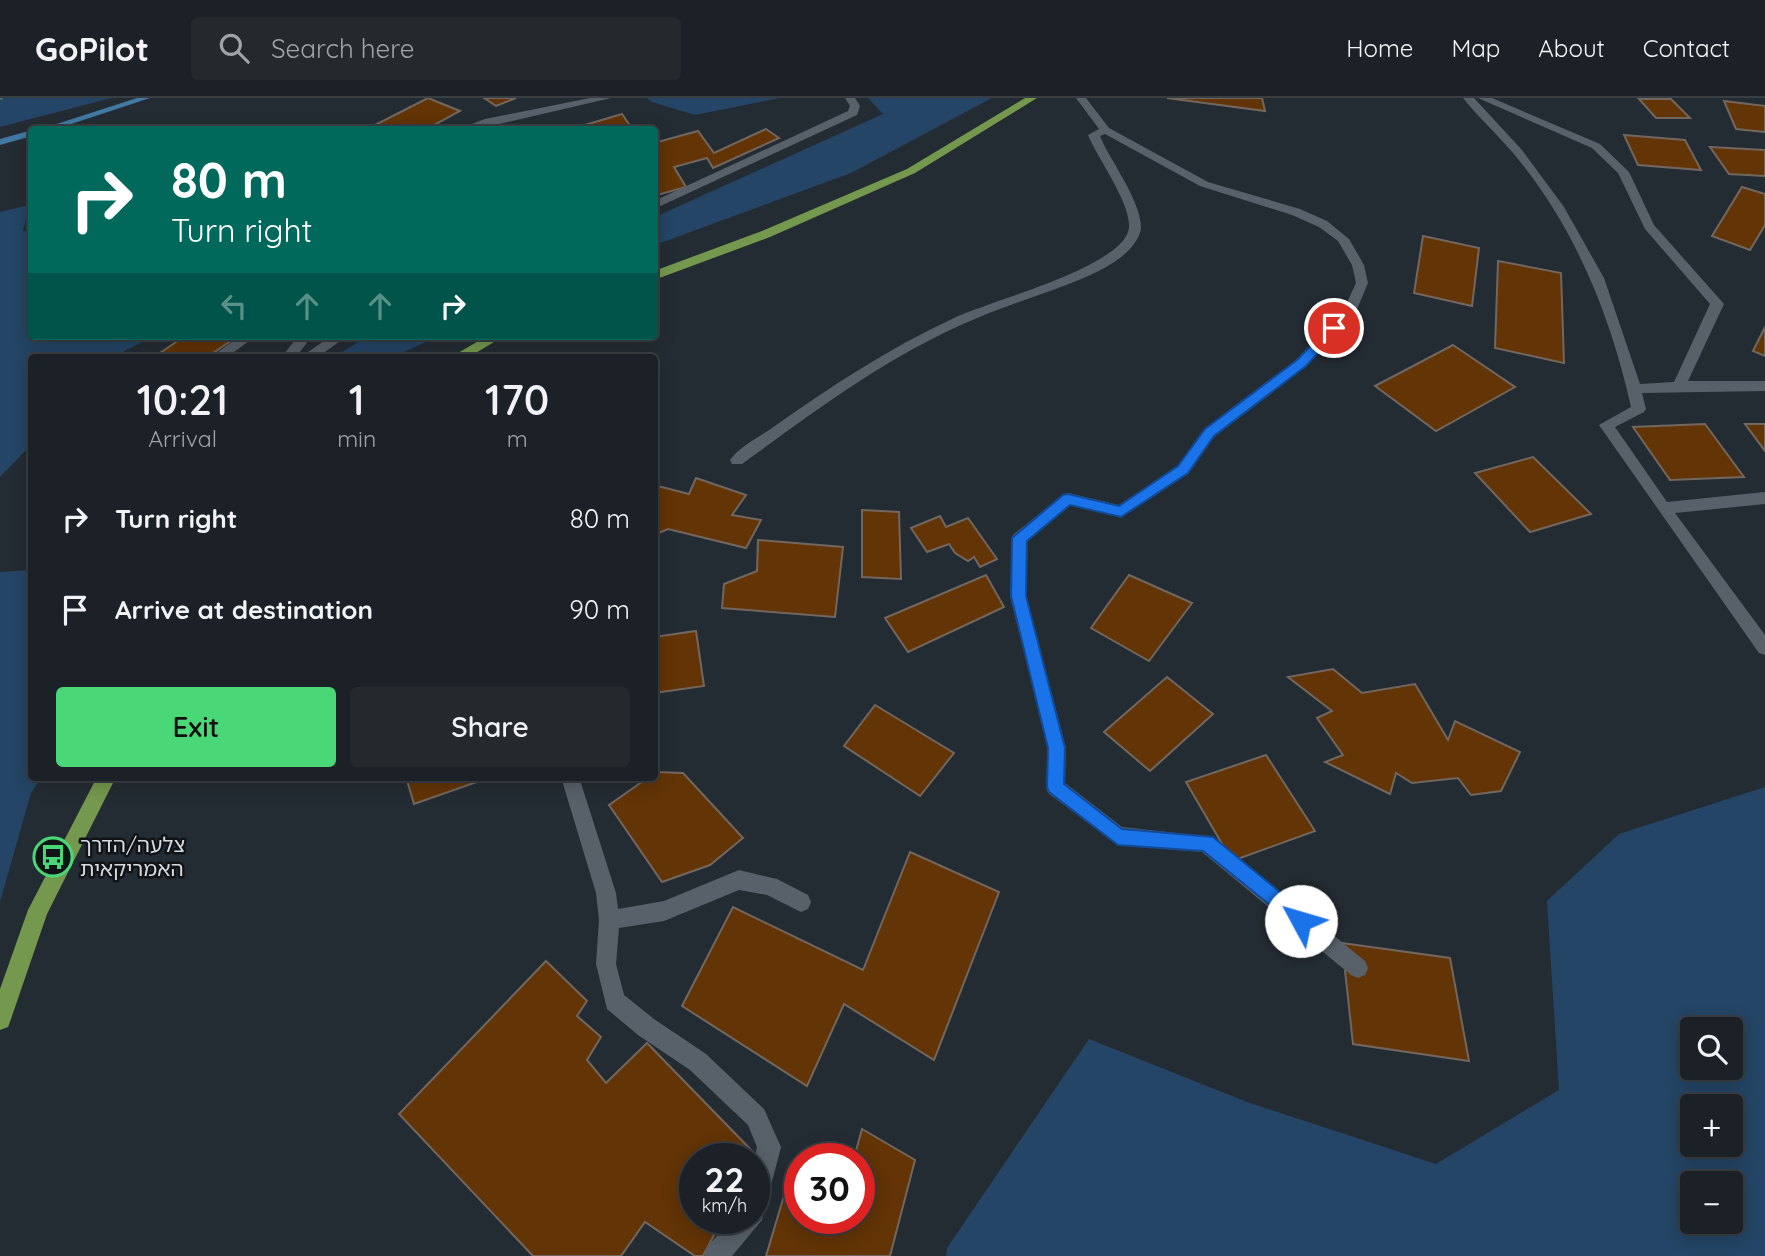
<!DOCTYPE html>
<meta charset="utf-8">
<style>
body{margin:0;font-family:Quicksand,"Noto Sans Hebrew",sans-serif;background:#24292e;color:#f1f3f6;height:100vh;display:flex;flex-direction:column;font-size:26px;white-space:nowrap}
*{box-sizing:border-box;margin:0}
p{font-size:23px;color:#a0a3a7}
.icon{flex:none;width:38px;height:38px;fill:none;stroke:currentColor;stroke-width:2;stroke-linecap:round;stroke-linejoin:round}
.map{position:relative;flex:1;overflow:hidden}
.drawer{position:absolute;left:28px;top:256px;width:630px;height:427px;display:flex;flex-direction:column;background:#1b2126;border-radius:7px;box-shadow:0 4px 18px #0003,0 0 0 2px #393e43}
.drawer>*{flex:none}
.hud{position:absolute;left:28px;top:28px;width:630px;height:214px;border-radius:7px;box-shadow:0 4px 18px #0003,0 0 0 2px #393e43;background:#00695c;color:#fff;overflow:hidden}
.controls{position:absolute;left:1680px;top:919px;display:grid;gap:14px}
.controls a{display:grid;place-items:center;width:63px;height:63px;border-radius:7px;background:#1b2126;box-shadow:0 4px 18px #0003,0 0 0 2px #393e43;font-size:35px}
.speed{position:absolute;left:679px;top:1045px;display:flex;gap:14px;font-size:35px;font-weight:700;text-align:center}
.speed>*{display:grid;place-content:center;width:91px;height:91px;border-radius:50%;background:#1b2126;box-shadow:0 4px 18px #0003,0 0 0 2px #393e43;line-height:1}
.speed small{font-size:18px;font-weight:400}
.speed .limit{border:10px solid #d22;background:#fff;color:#111}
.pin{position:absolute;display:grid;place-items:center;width:60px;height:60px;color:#fff;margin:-30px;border:4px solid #fff;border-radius:50%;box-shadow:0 2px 7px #0007}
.me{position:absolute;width:77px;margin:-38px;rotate:309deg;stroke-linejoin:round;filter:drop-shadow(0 0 5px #0008)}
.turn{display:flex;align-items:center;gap:24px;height:147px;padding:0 28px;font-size:32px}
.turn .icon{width:91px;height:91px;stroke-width:2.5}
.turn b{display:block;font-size:49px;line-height:60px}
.lanes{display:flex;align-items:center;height:66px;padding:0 28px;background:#0003;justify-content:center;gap:35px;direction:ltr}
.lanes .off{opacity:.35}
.eta{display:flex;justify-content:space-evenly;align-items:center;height:119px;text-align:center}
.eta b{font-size:42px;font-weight:600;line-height:49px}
.action{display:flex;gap:14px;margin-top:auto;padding:14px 28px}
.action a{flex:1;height:80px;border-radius:7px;background:#49d778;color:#111;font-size:28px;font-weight:600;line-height:80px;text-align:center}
.action a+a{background:#24292e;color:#f1f3f6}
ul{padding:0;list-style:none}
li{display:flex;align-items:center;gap:21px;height:91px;padding:0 28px}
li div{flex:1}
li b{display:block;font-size:26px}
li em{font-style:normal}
header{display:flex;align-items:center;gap:42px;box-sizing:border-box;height:98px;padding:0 35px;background:#1b2126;border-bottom:2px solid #393e43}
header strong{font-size:33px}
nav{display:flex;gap:38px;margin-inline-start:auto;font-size:24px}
.search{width:490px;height:63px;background:#24292e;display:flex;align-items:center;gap:18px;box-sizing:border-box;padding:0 24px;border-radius:7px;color:#a0a3a7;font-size:26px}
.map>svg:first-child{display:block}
.green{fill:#244565;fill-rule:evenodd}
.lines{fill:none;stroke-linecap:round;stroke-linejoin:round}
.stream{fill:#4179a0;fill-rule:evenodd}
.building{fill:#623406;stroke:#71675f;stroke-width:2}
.path{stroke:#5f666c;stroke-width:2.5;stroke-dasharray:2.5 3.5;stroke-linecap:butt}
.minor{fill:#586069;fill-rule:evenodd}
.major{fill:#74984d;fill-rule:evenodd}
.route{fill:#1a73e8;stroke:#114b97;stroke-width:2}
.labels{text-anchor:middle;stroke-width:5;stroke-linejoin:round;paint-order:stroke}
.poi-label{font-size:21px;fill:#d5dadf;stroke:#101417;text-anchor:start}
</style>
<header>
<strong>GoPilot</strong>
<div class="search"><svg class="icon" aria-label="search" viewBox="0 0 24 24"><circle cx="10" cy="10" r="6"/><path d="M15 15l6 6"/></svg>Search here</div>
<nav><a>Home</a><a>Map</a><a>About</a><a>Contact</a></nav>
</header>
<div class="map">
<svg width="1765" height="1158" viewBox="0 0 1765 1158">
<rect width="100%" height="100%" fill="#242c33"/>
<!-- green -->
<g class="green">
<polygon points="0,0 111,0 0,29"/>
<polygon points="647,0 780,0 695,17 652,4"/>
<polygon points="868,0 992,0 851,75 655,147 655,119 883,16"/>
<polygon points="29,107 23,133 31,134 32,238 155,238 126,252 118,259 32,259 31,347 0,379 0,114"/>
<polygon points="368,238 440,238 392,259 334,259"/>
<polygon points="31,472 32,679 41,679 31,695 0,804 0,474"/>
<path d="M1765 689V1158H946L947 1150 1089 941 1247 1004 1436 1066 1559 992 1547 803 1619 736ZM1731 931V970H1692V931ZM1731 1008V1046H1692V1008ZM1731 1085V1124H1692V1085Z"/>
</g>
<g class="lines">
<!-- stream -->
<g class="stream">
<polygon points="137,0 150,0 53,32 38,32"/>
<polygon points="32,32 32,38 0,47 0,41"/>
</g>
</g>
<!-- building -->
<g class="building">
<polygon points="428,0 460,13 425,32 391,32 377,26"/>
<polygon points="484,0 516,0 496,8"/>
<polygon points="1167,0 1262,0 1265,13"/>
<polygon points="1639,1 1671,1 1690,20 1656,20"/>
<polygon points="1724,3 1765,8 1765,34 1736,31"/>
<polygon points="622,16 633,32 572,32 575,30"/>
<polygon points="766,31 779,40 713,70 707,60 674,69 686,89 654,98 654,45 698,33 714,55"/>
<polygon points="1624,37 1685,42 1701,72 1638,67"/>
<polygon points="1710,49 1765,52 1765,78 1729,76"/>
<polygon points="1742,89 1765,96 1765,127 1750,152 1712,138"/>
<polygon points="1423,138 1479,150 1472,208 1414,195"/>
<polygon points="1498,163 1561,175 1564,265 1495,250"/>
<polygon points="1765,229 1765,258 1753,253"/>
<polygon points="185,238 238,238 207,259 154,259"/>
<polygon points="1453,247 1515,289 1436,333 1375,288"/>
<polygon points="1705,326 1744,379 1670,382 1633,329"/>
<polygon points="1745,326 1765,326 1765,353"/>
<polygon points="1533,359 1591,416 1530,434 1475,375"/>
<polygon points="696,380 746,397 732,417 761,422 746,450 668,431 654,437 654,387 689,396"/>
<polygon points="862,412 899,414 901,481 862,479"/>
<polygon points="940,418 946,429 968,420 997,461 980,469 974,459 968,463 955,455 949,446 927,454 911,430"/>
<polygon points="758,442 843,449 835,519 722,510 724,486 757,473"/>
<polygon points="986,477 1004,509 908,554 885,520"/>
<polygon points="1129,477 1192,505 1149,563 1091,530"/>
<polygon points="696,533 704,588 654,595 654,539"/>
<polygon points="1333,571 1362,595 1415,586 1448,642 1455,623 1520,654 1501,693 1471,697 1458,680 1412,685 1396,675 1390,696 1325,664 1343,657 1317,620 1332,613 1288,579"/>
<polygon points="1167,579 1213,616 1150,673 1104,634"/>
<polygon points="875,607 954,655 920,698 844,648"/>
<polygon points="1266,657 1315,733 1232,763 1186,684"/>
<polygon points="656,674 683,675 743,740 710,767 662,784 609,707 649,679 654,679"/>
<polygon points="406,679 491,679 414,706"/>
<polygon points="910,754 999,794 934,962 844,906 807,988 682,908 733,809 863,872"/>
<polygon points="1342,845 1450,860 1469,963 1353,946"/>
<polygon points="546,863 587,903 577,918 601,939 587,962 606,985 647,945 757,1058 754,1063 754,1060 695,1060 695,1120 723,1120 703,1158 695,1158 645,1124 621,1158 533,1158 399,1016"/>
<polygon points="862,1031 915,1062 890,1158 766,1158 795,1061 800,1063 800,1120 859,1120 859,1060 854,1060"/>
</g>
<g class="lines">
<!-- path -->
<polyline class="path" points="0,1 5,0"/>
<!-- minor -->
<g class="minor">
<polygon points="590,0 611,0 473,32 456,32 485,21"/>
<polygon points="845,0 855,0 860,8 857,17 654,111 654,103 848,13 850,8"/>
<path d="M1076 0H1086L1109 30 1208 84 1300 111 1327 123 1349 141 1364 167 1368 185 1355 216 1306 268 1214 339 1188 376 1121 419 1071 407 1027 443 1026 498 1066 650 1065 685 1122 729 1213 739 1365 863 1368 870 1365 877 1358 880 1351 877 1202 754 1118 747 1048 695 1046 689 1048 650 1010 498 1013 437 1063 397 1068 395 1119 407 1178 368 1204 331 1296 262 1344 211 1356 185 1352 167 1338 143 1319 129 1292 117 1200 88 1105 36 1100 38 1104 47C1114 67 1147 114 1140 135 1128 166 1081 181 1053 192 1012 206 972 220 934 240 866 274 804 321 742 366H732L730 362C739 349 759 339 772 330 830 289 889 250 954 220 990 203 1115 171 1128 134 1136 112 1097 60 1088 37L1099 31Z"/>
<path d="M1463 0H1474L1522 52 1564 109 1604 180 1640 286 1674 284 1710 206 1645 131 1618 75 1592 50 1478 0H1492L1600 46 1629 74 1654 127 1724 206 1688 283H1765V293L1642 295 1646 311 1644 314 1615 329 1667 404 1765 394V406L1675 415 1765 537V557L1759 555 1599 327 1631 309C1611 218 1574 127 1513 55 1497 36 1478 19 1463 0Z"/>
<polygon points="240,238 256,238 227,259 211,259"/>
<polygon points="298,238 312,238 296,259 282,259"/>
<polygon points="331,238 347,238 318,259 301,259"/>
<polygon points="561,679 579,679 616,795 618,811 664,803 739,772 777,781 808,797 811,804 808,811 801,814 767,797 739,792 664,823 619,830 616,866 624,897 654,921 706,956 764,1011 781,1049 762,1122 732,1158 704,1158 707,1149 733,1120 754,1120 754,1063 757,1049 748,1027 690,972 638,937 607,911 596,866 599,822 596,795"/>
</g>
<!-- major -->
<g class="major">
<polygon points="1025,0 1037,0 915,75 770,139 654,182 654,173 762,133 907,71"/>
<polygon points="487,238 504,238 469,259 451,259"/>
<polygon points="97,679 116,679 47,816 11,921 8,929 0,932 0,891 28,812"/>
</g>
</g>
<!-- route -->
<polygon class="route" points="1334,227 1338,228 1338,233 1306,268 1214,338 1188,375 1121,419 1070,407 1027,443 1026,498 1065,650 1064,686 1122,731 1213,739 1308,817 1311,823 1308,830 1301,832 1203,753 1118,747 1049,694 1047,689 1048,650 1011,498 1012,440 1063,397 1068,396 1119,408 1178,368 1205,331 1297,262 1330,228"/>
<!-- icons -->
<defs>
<g id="bus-ring" transform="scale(2.0125)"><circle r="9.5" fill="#101417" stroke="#49d778" stroke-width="1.5"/><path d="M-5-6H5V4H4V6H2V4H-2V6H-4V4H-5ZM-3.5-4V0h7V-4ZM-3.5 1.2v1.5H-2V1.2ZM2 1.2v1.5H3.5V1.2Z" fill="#49d778"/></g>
</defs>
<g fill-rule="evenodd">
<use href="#bus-ring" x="53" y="759"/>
</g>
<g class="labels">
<!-- poi labels -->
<g class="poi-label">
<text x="80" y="754">צלעה/הדרך<tspan x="80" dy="24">האמריקאית</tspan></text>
</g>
</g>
</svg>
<div class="controls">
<a><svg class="icon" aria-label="search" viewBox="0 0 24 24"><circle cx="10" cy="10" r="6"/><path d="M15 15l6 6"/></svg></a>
<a>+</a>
<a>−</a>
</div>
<div class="speed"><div>22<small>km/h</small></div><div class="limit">30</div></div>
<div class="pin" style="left:1334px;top:230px;background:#d93025"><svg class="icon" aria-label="arrive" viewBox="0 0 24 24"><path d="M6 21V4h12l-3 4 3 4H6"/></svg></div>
<svg class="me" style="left:1301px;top:823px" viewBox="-20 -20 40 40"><circle r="19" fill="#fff"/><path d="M0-13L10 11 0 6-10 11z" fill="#1a73e8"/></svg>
<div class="hud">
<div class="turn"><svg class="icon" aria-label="right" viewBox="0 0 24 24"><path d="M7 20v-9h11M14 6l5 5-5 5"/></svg><div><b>80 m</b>Turn right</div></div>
<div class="lanes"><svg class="icon off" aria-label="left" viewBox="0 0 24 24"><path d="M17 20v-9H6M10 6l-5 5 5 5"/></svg><svg class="icon off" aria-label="ahead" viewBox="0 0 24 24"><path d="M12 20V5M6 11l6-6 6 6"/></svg><svg class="icon off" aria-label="ahead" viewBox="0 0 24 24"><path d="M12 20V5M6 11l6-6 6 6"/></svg><svg class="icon" aria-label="right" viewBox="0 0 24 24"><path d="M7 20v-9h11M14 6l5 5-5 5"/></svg></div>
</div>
<section class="drawer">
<div class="eta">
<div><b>10:21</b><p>Arrival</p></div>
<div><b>1</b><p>min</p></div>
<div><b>170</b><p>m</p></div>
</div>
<ul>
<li><svg class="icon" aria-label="right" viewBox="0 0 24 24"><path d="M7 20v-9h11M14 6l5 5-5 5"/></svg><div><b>Turn right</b></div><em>80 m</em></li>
<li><svg class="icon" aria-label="arrive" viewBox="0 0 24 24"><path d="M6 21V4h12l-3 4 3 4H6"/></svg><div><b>Arrive at destination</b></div><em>90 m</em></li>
</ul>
<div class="action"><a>Exit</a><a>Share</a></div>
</section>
</div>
